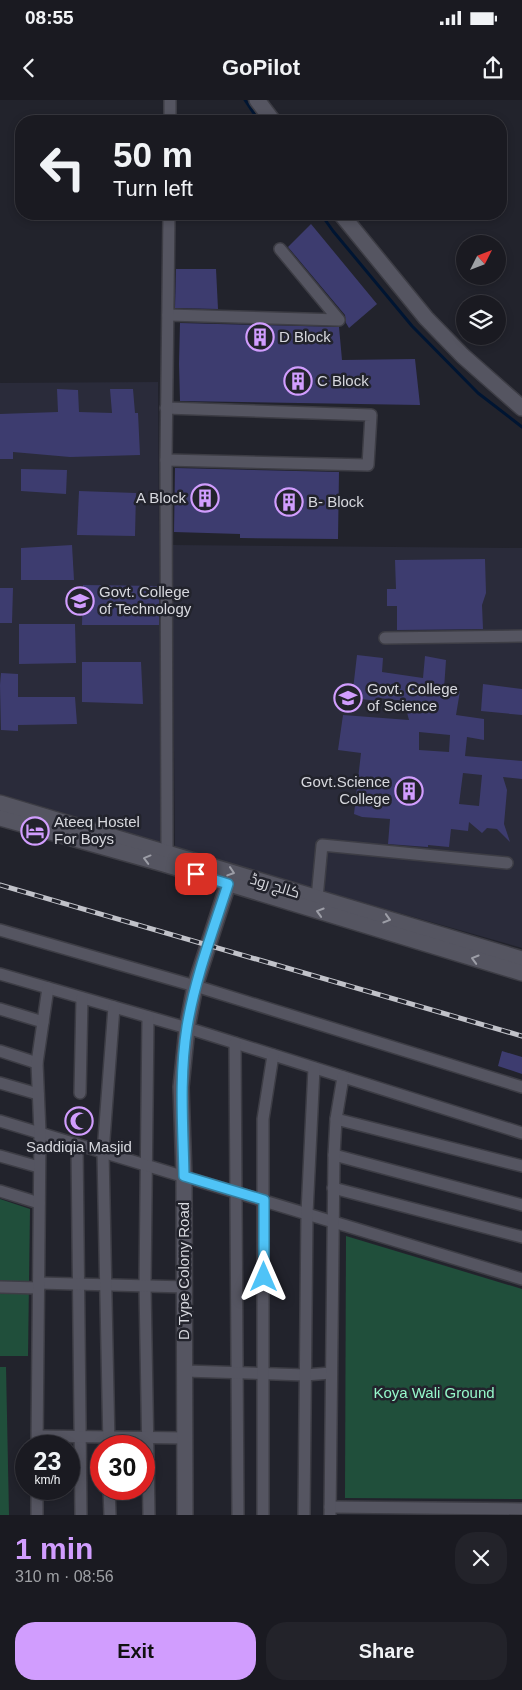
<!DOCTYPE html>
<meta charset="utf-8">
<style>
body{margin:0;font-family:Arial,Cairo,sans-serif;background:#23232a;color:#f1f3f6;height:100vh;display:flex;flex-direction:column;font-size:19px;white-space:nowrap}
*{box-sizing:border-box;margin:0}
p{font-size:16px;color:#9fa1a5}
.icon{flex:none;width:28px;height:28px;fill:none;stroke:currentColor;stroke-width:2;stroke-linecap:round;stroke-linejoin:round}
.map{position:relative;height:1415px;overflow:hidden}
.side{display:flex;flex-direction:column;background:#1a1a21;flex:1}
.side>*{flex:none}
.banner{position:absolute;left:15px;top:15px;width:492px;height:105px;border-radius:20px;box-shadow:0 2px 8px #0003,0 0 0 1px #38383f;background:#1a1a21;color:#f1f3f6;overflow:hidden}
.needle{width:32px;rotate:48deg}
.buttons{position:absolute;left:456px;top:135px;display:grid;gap:10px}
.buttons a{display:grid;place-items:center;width:50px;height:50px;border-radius:50%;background:#1a1a21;box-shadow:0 2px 8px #0003,0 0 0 1px #38383f;font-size:25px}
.speed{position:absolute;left:15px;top:1335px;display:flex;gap:10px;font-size:25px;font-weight:700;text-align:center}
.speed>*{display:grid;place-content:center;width:65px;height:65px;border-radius:50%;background:#1a1a21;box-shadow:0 2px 8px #0003,0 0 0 1px #38383f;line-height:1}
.speed small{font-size:12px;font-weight:400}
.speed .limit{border:8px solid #d22;background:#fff;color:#111}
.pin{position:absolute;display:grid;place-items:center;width:42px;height:42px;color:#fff;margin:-21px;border-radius:10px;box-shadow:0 2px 8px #0006}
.me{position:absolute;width:55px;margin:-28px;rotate:0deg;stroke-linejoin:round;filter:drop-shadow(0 0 4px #0008)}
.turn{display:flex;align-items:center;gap:18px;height:105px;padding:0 15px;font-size:22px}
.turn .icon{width:65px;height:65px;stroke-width:2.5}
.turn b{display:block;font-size:35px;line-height:42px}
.round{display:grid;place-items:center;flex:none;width:52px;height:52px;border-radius:20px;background:#23232a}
.headline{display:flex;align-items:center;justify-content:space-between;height:85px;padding:0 15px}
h1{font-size:30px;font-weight:800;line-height:38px;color:#d19dfe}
.action{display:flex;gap:10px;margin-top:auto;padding:10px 15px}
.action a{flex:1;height:58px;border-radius:20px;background:#d19dfe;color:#111;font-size:20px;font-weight:800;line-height:58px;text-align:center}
.action a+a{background:#23232a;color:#f1f3f6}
.status{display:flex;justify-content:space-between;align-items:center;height:35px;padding:0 25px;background:#1a1a21;direction:ltr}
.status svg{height:14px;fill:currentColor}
header{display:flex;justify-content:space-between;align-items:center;height:65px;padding:0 15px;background:#1a1a21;font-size:22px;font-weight:800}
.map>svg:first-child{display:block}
.built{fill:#2a2b3a}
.green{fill:#204f3b}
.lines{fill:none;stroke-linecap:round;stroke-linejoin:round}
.stream{stroke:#001532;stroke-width:3}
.building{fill:#3d3c6f;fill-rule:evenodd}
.street-casing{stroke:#3d3d45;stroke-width:14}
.secondary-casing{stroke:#3d3d45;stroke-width:18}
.street{stroke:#555561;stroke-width:11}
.secondary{stroke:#555561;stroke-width:15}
.rail-casing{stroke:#c1c2c9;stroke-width:5}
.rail{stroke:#22232c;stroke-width:3;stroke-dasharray:9;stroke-linecap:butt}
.oneway{stroke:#9c9da6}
.route-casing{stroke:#337fa1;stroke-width:12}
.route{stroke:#4fc3f7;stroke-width:9}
.labels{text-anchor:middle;stroke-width:5;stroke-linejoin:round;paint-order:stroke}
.poi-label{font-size:15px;fill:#d7d8de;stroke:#22232c;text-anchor:start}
.street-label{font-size:15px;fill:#d7d8de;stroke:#22232c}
.park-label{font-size:15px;fill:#95f8ca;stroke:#22232c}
</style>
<div class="status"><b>08:55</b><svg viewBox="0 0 49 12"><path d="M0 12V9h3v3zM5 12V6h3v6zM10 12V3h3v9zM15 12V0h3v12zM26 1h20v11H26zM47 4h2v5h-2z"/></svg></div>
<header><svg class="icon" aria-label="back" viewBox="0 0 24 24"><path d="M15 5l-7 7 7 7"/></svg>GoPilot<svg class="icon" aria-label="share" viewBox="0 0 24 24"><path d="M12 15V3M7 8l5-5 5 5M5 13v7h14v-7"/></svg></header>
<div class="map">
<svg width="522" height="1415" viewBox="0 0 522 1415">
<rect width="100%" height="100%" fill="#22232c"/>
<!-- built -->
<g class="built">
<polygon points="158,282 161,742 0,694 0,283"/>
<polygon points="172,445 522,448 522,848 175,749"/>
</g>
<!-- green -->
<g class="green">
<polygon points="0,1099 30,1109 28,1256 0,1256"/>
<polygon points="346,1136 522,1189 522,1399 345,1398"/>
<polygon points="0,1267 6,1267 9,1415 0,1415"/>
</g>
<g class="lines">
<!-- stream -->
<g class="stream">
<polyline points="245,0 259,21"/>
<polyline points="321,114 333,131 412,226 478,293 522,327"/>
</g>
</g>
<!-- building -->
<g class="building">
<polygon points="311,124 377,204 349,228 346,223 345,215 288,147"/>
<polygon points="176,169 216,169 218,209 175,208"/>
<polygon points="180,223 339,227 342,260 415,259 420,305 180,301 179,264"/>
<polygon points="57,289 78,290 79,312 112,313 110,289 133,289 135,313 138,313 140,355 70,357 13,352 13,359 0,359 0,314 58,312"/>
<polygon points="175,368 339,372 338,439 240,438 240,434 174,432"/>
<polygon points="21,369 67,370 66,394 21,391"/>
<polygon points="79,391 136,393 135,436 77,435"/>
<polygon points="72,445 74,480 21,480 21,448"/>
<polygon points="485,459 486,493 482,505 483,529 397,530 397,506 387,506 387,489 396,489 395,460"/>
<polygon points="83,485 159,486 159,525 82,525"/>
<polygon points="0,488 13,488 12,523 0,523"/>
<polygon points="19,524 75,524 76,563 19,564"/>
<path d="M357 555 383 558 382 572 423 578 425 556 446 560 444 589 460 591 456 615 484 619V640L467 637 465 656 522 661V679L503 677 507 690 504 724 510 742 497 729 487 728 482 733 469 722 468 731 451 729 449 747 428 745V747L388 744 390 719 362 717 354 714 361 653 338 650 343 615 409 620 404 601 379 598 378 601 352 598ZM419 632 450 635 449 652 419 650ZM463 673 482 675 479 706 459 704Z"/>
<polygon points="82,562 141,562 143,604 82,602"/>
<polygon points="1,573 18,574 18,597 75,597 77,624 18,625 18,631 1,630 0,585"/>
<polygon points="483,584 522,589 522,615 481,611"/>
<polygon points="502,951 522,957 522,974 498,966"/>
</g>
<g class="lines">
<!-- street casing -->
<g class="street-casing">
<g id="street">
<polyline points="170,21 170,0"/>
<polyline points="168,215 339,220 280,149"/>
<polyline points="166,360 368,365 371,315 166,308"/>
<polyline points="385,538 522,536"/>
<polyline points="167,752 166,360 169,114"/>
<polyline points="317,798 322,745 507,763"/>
<polyline points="0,830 195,886"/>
<polyline points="0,874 194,930 522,1033"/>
<polyline points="202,888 522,987"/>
<polyline points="0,909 43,922"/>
<polyline points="148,917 145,1186 149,1415"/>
<polyline points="235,943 238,1415"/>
<polyline points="0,951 37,963"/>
<polyline points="0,983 38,994"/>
<polyline points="80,993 82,898"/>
<polyline points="336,1019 522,1066"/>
<polyline points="0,1021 522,1179"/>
<polyline points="77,1044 81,1415"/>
<polyline points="334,1055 522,1105"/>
<polyline points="0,1056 39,1067"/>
<polyline points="333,1088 522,1137"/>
<polyline points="0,1091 39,1103"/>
<polyline points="39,1183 185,1187"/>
<polyline points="0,1187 39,1188"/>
<polyline points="185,1271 305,1275 331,1273"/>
<polyline points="38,1336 185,1338"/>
<polyline points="37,1346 40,1033 37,963 48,888"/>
<polyline points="109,1346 103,1052 114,907"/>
<polyline points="109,1389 110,1415"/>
<polyline points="330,1407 522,1409"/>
<polyline points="37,1415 37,1389"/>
<polyline points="263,1415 263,1019 273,955"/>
<polyline points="304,1415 307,1113 314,968"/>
<polyline points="330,1415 334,1055 336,1019 343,977"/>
</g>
</g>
<!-- secondary casing -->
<g class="secondary-casing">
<g id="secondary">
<polyline points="257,0 273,21"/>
<polyline points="341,114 426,218 463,256 522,308"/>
<polyline points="0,703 522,859"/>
<polyline points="0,718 164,764 522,873"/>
<polyline points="185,1415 184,1076 181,987 187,928 195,886 228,784"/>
</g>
</g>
<!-- street -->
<use href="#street" class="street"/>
<!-- secondary -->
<use href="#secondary" class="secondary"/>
<!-- rail casing -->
<g class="rail-casing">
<polyline id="rail" points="0,785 522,936"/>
</g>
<!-- rail -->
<use href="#rail" class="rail"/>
</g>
<!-- one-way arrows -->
<defs><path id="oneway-chevron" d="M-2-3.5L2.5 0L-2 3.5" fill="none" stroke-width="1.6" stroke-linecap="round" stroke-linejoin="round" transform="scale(1.25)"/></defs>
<g class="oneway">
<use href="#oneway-chevron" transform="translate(147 759) rotate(-165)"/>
<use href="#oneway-chevron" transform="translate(231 772) rotate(18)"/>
<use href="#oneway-chevron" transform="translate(320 812) rotate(-163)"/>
<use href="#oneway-chevron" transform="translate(387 819) rotate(17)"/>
<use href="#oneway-chevron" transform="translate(475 859) rotate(-164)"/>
</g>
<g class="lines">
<!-- route casing -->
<g class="route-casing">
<path id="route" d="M196 774 228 784C213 831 195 878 187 927 179 977 183 1027 184 1076L264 1100V1177"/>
</g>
<!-- route -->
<use href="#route" class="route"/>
</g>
<!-- icons -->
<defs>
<g id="building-ring" transform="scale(1.4375)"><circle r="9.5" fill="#22232c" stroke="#d19dfe" stroke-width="1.5"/><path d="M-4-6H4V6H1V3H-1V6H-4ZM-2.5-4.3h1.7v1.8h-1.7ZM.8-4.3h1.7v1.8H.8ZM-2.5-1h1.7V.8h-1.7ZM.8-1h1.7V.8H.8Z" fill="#d19dfe"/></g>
<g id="university-ring" transform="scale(1.4375)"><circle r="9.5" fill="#22232c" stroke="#d19dfe" stroke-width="1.5"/><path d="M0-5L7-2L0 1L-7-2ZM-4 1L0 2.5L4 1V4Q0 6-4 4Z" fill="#d19dfe"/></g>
<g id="hotel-ring" transform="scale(1.4375)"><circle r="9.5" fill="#22232c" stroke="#d19dfe" stroke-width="1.5"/><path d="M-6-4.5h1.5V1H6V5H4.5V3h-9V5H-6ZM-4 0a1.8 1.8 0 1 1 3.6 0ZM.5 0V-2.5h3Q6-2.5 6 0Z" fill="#d19dfe"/></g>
<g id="mosque-ring" transform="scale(1.4375)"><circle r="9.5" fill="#22232c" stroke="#d19dfe" stroke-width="1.5"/><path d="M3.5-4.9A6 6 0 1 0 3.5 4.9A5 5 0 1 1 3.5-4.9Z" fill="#d19dfe"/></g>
</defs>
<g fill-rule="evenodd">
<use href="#building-ring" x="260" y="237"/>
<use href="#building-ring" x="298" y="281"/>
<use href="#building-ring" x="205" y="398"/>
<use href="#building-ring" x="289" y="402"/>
<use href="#university-ring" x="80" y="501"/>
<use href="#university-ring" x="348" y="598"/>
<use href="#building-ring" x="409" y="691"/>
<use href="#hotel-ring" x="35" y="731"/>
<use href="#mosque-ring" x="79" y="1021"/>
</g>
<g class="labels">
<!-- poi labels -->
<g class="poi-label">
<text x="279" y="242">D Block</text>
<text x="317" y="286">C Block</text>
<text x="186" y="403" text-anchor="end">A Block</text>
<text x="308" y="407">B- Block</text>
<text x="99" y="497">Govt. College<tspan x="99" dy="17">of Technology</tspan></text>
<text x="367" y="594">Govt. College<tspan x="367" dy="17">of Science</tspan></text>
<text x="390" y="687" text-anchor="end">Govt.Science<tspan x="390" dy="17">College</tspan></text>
<text x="54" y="727">Ateeq Hostel<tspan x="54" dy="17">For Boys</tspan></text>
<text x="79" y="1052" text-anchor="middle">Saddiqia Masjid</text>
</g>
<!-- street labels -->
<g class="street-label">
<text transform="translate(275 786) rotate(17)" y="5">کالج روڈ</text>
<text transform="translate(184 1171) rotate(-90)" y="5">D Type Colony Road</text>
</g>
<!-- park labels -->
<g class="park-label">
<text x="434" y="1298">Koya Wali Ground</text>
</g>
</g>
</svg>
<div class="buttons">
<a><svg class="needle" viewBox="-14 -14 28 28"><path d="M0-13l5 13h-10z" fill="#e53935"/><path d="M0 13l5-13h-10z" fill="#9fa1a5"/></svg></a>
<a><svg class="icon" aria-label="layers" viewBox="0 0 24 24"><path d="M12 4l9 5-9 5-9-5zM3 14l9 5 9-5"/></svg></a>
</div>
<div class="speed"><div>23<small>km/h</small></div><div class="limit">30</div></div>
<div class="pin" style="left:196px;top:774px;background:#d93025"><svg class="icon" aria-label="arrive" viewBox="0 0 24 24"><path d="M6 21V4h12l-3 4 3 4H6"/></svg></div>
<svg class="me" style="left:264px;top:1177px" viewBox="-20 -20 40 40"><path d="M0-17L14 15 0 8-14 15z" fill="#4fc3f7" stroke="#fff" stroke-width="4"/></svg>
<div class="banner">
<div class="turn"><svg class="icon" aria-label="left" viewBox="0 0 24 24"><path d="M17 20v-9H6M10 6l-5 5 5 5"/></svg><div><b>50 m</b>Turn left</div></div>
</div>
</div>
<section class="side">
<div class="headline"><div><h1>1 min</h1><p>310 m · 08:56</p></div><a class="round"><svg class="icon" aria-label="close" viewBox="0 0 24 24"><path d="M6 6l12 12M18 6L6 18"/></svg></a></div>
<div class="action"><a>Exit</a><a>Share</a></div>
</section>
